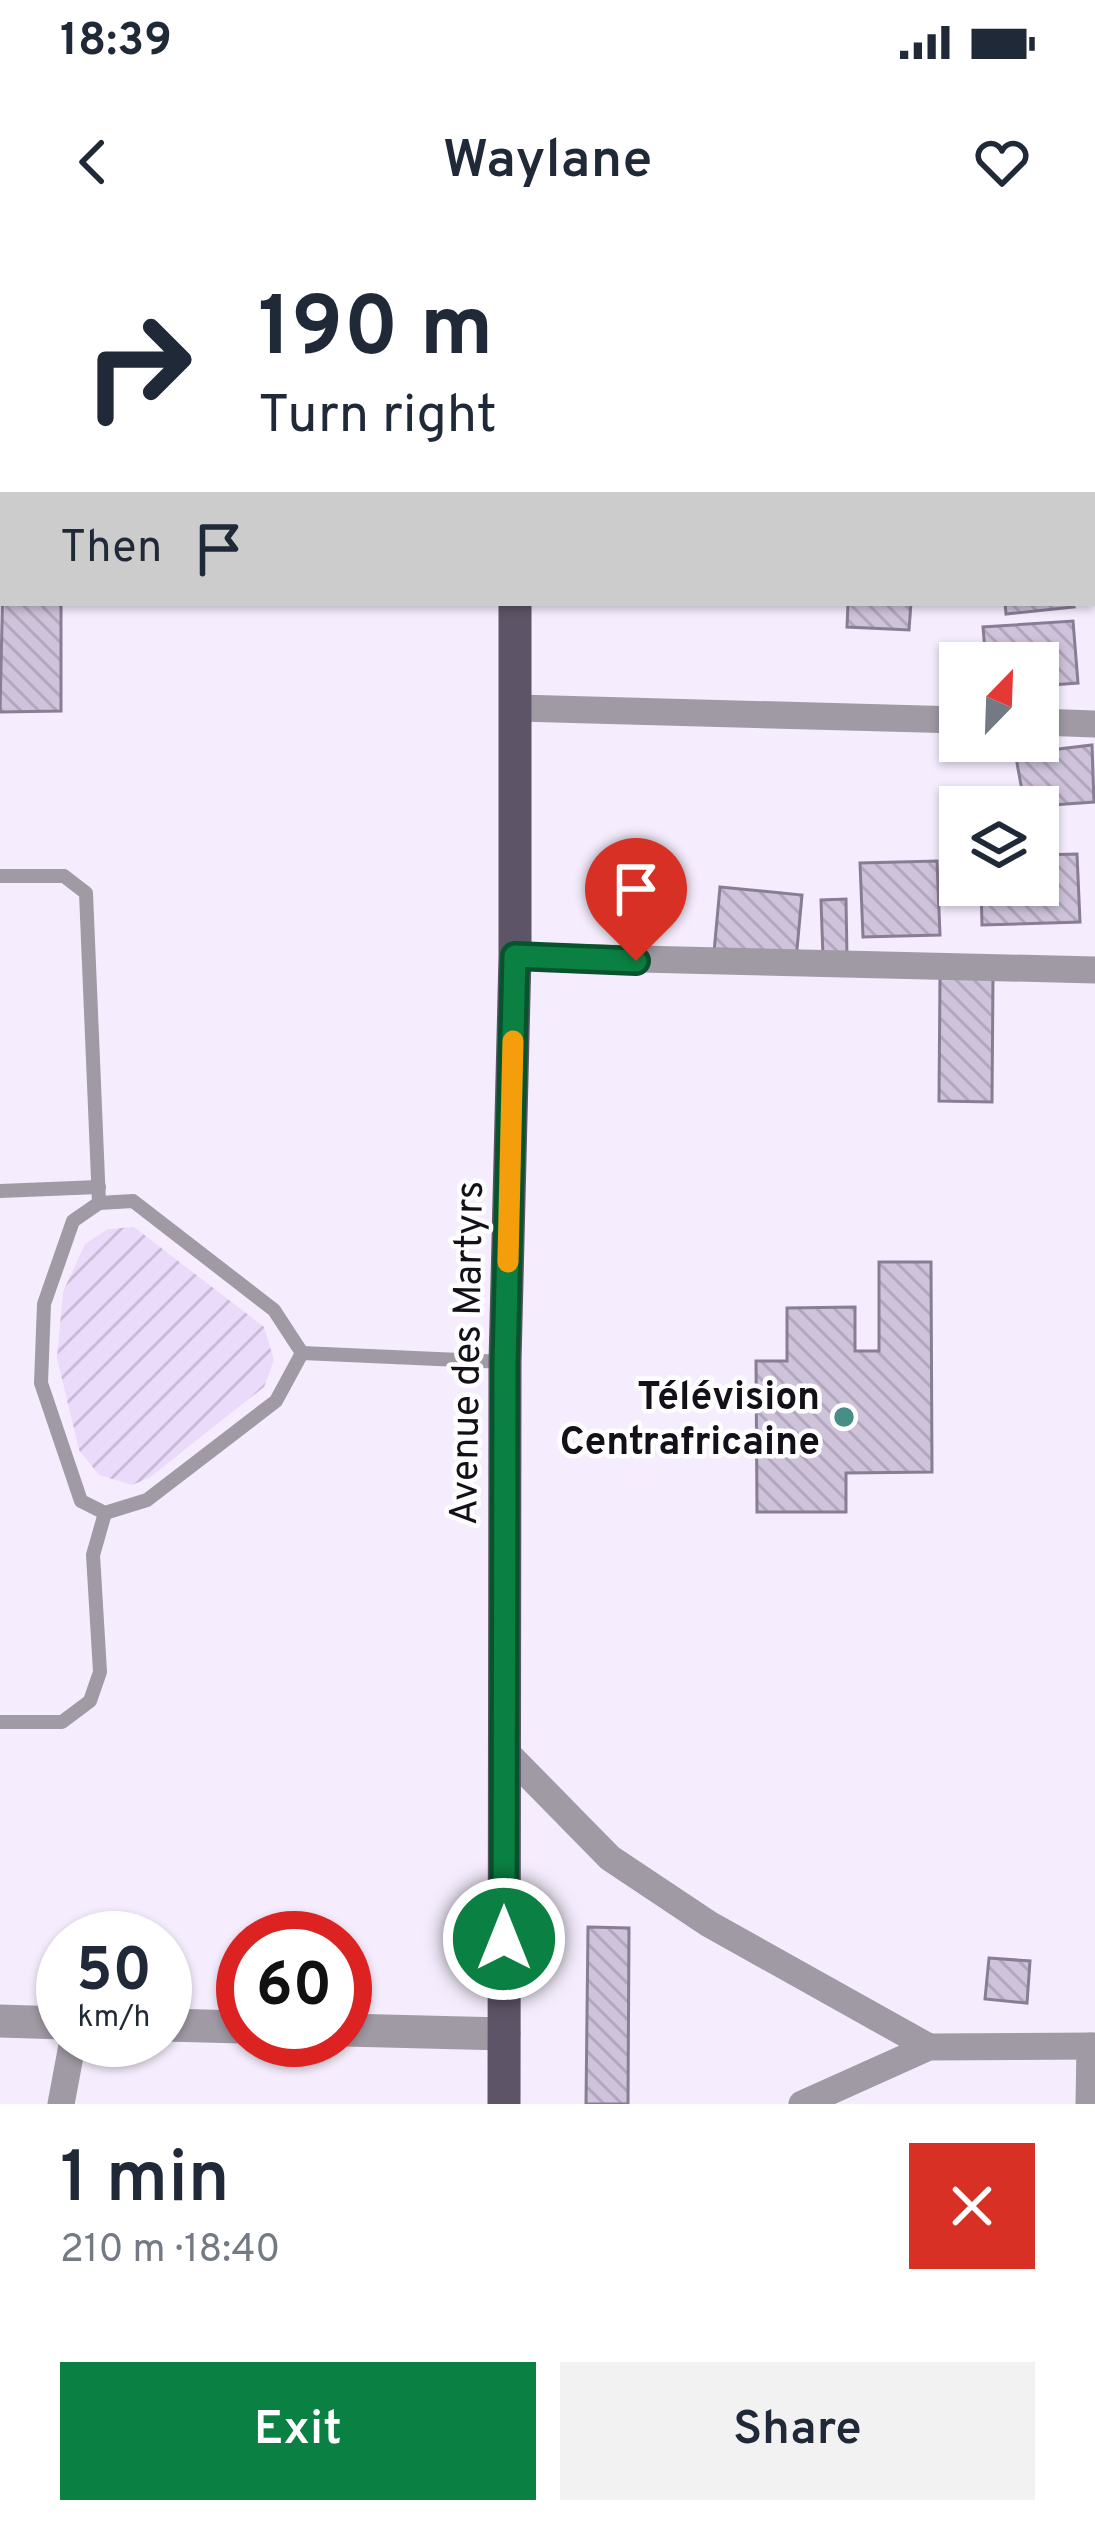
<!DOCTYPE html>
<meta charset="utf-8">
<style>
body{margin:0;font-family:Overpass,sans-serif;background:#f2f2f3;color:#1f2937;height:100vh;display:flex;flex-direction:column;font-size:45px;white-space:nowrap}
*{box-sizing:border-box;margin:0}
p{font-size:39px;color:#747a83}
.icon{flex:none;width:66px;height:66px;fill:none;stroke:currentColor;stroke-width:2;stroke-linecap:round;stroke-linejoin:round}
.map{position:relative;height:1864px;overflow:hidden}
.drawer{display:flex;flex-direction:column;background:#fff;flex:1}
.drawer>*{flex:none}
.top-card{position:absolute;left:0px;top:0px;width:1095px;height:366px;box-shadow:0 3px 9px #0004;background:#fff;color:#1f2937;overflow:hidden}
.needle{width:78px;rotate:23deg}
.buttons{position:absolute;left:939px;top:402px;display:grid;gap:24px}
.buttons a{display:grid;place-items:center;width:120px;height:120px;border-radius:0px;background:#fff;box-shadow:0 3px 9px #0004;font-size:60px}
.speed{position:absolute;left:36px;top:1671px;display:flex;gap:24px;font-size:60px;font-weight:700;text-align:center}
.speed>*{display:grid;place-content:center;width:156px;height:156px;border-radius:50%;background:#fff;box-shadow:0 3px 9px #0004;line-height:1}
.speed small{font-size:30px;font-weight:400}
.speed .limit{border:18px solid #d22;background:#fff;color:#111}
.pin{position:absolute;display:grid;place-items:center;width:102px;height:102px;color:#fff;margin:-123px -51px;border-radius:50% 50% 50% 0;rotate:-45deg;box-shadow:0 0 12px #0007}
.pin .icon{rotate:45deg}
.me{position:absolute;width:132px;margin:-66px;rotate:0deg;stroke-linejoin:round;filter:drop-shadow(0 0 9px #0008)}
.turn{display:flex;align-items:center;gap:42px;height:252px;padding:0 60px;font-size:54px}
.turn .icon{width:156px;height:156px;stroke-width:2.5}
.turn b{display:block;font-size:84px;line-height:102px}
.then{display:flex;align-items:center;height:114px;padding:0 60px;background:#0003;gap:24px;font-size:45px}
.round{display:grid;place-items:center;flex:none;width:126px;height:126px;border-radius:0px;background:#f2f2f3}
.headline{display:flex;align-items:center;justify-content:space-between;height:204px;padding:0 60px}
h1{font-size:72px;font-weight:600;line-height:90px}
.cta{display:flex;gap:24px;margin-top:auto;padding:24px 60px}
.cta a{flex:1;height:138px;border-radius:0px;background:#0b8043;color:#fff;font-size:48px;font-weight:600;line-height:138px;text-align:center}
.cta a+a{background:#f2f2f3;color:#1f2937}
.status{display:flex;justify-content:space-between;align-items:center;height:84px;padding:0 60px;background:#fff;direction:ltr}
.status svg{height:33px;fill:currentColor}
header{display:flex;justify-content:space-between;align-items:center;height:156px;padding:0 60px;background:#fff;font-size:54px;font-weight:600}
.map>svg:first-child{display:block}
.garden{fill:url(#garden-furrows)}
.building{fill:url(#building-back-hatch);stroke:#897d95;stroke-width:3}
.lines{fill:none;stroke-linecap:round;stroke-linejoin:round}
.service{stroke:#a09aa5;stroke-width:14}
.minor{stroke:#a09aa5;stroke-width:27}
.tertiary{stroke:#a09aa5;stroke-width:33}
.primary{stroke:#5e5467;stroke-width:33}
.route-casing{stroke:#07532c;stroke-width:30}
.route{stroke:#0b8043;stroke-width:21}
.slow{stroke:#f59e0b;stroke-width:21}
.poi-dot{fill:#478e88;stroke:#fefefe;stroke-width:4.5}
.labels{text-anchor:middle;stroke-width:9;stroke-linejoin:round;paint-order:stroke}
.street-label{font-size:39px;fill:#141019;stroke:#fefefe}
.poi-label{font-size:39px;font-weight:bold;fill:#141019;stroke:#fefefe;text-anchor:end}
</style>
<div class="status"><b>18:39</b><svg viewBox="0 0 49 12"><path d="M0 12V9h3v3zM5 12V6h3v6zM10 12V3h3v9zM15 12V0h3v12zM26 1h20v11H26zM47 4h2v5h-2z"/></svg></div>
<header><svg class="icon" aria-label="back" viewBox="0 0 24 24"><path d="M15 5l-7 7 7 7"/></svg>Waylane<svg class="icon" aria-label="heart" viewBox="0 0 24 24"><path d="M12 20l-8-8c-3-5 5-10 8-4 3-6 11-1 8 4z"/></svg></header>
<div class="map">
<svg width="1095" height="1864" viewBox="0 0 1095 1864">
<defs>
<pattern id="garden-furrows" width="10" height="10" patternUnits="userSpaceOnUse" patternTransform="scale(3)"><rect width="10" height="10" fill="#ebdbfb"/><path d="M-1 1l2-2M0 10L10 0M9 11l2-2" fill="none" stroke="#c9bbd7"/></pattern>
<pattern id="building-back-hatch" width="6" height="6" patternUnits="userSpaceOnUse" patternTransform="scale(3)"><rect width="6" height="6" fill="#cfc2db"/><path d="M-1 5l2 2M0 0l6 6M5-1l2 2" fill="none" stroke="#b1a6bb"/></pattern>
</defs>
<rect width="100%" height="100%" fill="#f5edfd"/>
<!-- garden -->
<polygon class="garden" points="134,987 264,1087 274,1120 264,1147 149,1238 132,1245 99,1235 79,1210 57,1118 63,1052 85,1004 108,989"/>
<!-- building -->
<g class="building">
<polygon points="0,0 213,0 213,3 3,3 0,47"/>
<rect x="911" y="0" width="96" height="3"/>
<rect x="0" y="176" width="3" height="137"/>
<polygon points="3,337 3,363 61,363 61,471 0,472"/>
<polygon points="848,363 911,363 909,390 847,387"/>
<polygon points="1005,363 1073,363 1074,367 1006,374"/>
<polygon points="1073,381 1078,443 1038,446 1038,423 986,423 983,387"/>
<polygon points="1045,490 1050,510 1092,505 1094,562 1025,567 1013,501 1038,501 1038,491"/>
<polygon points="1077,614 1080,682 982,685 981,645 1038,645 1038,615"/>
<polygon points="937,621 940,695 863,697 860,623"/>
<polygon points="720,647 802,655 796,720 714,712"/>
<polygon points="846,659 847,717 823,718 821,660"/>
<polygon points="940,734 993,736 992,862 939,861"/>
<polygon points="879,1022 931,1022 932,1232 846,1233 846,1272 757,1272 756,1121 787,1121 787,1068 855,1067 855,1111 879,1111"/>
<polygon points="588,1687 629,1688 628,1864 586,1864"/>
<polygon points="989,1718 1030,1721 1027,1763 985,1759"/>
</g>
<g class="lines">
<!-- service -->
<g class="service">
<polyline points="0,636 64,636 86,653 99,963"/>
<polyline points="0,951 99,947"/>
<polygon points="133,961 274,1070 302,1113 276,1161 147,1260 105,1273 81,1261 41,1143 44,1064 73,981 99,963"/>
<polyline points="302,1113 505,1122"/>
<polyline points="0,1482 62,1482 90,1461 100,1432 93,1315 105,1273"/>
</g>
<!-- minor -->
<g class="minor">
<polyline points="518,468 960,480"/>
<polyline points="1038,482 1095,484"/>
<polyline points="515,716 1095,730"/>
<polyline points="504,1510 610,1618 709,1684 929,1807"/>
<polyline points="61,1864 73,1800"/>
<polyline points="802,1864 929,1807 1095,1806"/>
<polyline points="1089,1864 1090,1806"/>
</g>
<!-- tertiary -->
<g class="tertiary">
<polyline points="0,1781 63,1783"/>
<polyline points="165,1785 243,1787"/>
<polyline points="345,1790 504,1794"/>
</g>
<!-- primary -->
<g class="primary">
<polyline points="505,0 505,3"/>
<polyline points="504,1864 505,1122 515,716 515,363"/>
</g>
</g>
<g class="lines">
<!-- route casing -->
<g class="route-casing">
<polyline id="route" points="504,1699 505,1123 515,716 636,721"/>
</g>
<!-- route -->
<use href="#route" class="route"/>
<!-- slow -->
<polyline class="slow" points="508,1022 513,801"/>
</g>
<!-- markers -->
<circle class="poi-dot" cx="844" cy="1177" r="12"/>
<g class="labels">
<!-- street labels -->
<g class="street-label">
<text transform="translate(465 1113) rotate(-89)" y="14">Avenue des Martyrs</text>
</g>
<!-- poi labels -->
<g class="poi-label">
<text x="820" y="1169">Télévision<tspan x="820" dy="45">Centrafricaine</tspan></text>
</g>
</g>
</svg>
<div class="buttons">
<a><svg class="needle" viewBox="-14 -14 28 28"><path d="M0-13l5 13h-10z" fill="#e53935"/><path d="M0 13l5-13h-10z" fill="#747a83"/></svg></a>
<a><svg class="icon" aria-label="layers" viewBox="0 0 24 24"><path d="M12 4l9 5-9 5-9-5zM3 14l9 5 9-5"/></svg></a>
</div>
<div class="speed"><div>50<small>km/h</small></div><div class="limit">60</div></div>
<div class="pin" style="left:636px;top:721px;background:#d93025"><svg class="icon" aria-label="arrive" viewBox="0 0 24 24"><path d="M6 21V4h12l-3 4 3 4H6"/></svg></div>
<svg class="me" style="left:504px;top:1699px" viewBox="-20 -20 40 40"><circle r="17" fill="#0b8043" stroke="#fff" stroke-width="3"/><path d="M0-11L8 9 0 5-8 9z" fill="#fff"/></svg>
<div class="top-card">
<div class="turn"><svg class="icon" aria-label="right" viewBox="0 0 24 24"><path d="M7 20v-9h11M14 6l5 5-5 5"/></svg><div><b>190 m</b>Turn right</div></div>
<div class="then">Then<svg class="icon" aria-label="arrive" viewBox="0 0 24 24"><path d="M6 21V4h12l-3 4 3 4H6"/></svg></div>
</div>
</div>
<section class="drawer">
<div class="headline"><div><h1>1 min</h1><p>210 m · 18:40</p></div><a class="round" style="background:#d93025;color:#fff"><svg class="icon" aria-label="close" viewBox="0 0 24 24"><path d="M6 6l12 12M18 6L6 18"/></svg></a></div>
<div class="cta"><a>Exit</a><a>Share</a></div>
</section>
